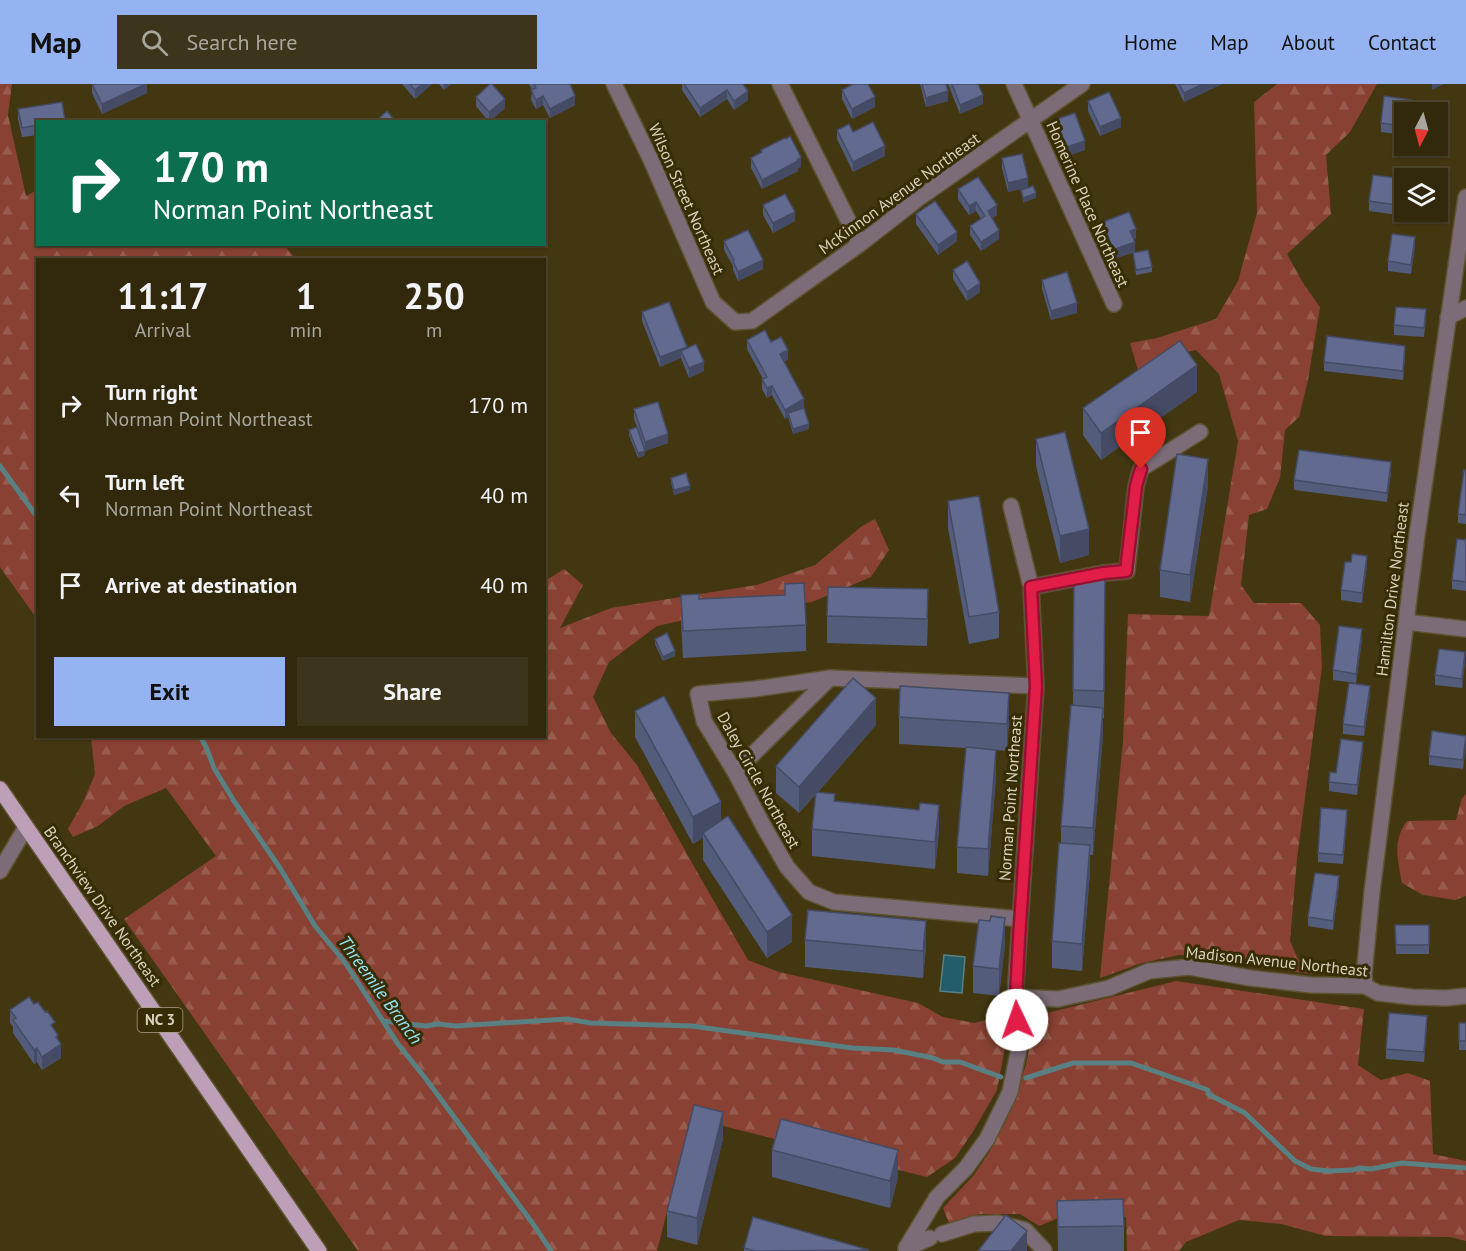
<!DOCTYPE html>
<style>
body{margin:0;font-family:"PT Sans",sans-serif;background:#3d351b;color:#f1f3f6;height:100vh;display:flex;flex-direction:column;font-size:22px;white-space:nowrap}
*{box-sizing:border-box;margin:0}
p{font-size:20px;color:#a8a69d}
.icon{flex:none;width:33px;height:33px;fill:none;stroke:currentColor;stroke-width:2;stroke-linecap:round;stroke-linejoin:round}
.map{position:relative;flex:1;overflow:hidden}
.drawer{position:absolute;left:36px;top:174px;width:510px;height:480px;display:flex;flex-direction:column;background:#32290d;border-radius:0px;box-shadow:0 2px 4px #0004,0 0 0 2px #4d452e}
.drawer>*{flex:none}
.hud{position:absolute;left:36px;top:36px;width:510px;height:126px;border-radius:0px;box-shadow:0 2px 4px #0004,0 0 0 2px #4d452e;background:#0b6e4f;color:#fff;overflow:hidden}
.needle{width:39px;rotate:186deg}
.tools{position:absolute;left:1394px;top:18px;display:grid;gap:12px}
.tools a{display:grid;place-items:center;width:54px;height:54px;border-radius:0px;background:#32290d;box-shadow:0 2px 4px #0004,0 0 0 2px #4d452e;font-size:30px}
.pin{position:absolute;display:grid;place-items:center;width:51px;height:51px;color:#fff;margin:-62px -26px;border-radius:50% 50% 50% 0;rotate:-45deg;box-shadow:0 0 6px #0007}
.pin .icon{rotate:45deg}
.me{position:absolute;width:66px;margin:-33px;rotate:357deg;stroke-linejoin:round;filter:drop-shadow(0 0 4px #0008)}
.turn{display:flex;align-items:center;gap:21px;height:126px;padding:0 18px;font-size:27px}
.turn .icon{width:78px;height:78px;stroke-width:2.5}
.turn b{display:block;font-size:42px;line-height:51px}
.eta{display:flex;justify-content:space-evenly;align-items:center;height:102px;text-align:center}
.eta b{font-size:36px;font-weight:600;line-height:42px}
.button{display:flex;gap:12px;margin-top:auto;padding:12px 18px}
.button a{flex:1;height:69px;border-radius:0px;background:#95b2f1;color:#111;font-size:24px;font-weight:600;line-height:69px;text-align:center}
.button a+a{background:#3d351b;color:#f1f3f6}
ul{padding:0;list-style:none}
li{display:flex;align-items:center;gap:18px;height:90px;padding:0 18px}
li div{flex:1}
li b{display:block;font-size:22px}
li em{font-style:normal}
header{display:flex;align-items:center;gap:36px;box-sizing:border-box;height:84px;padding:0 30px;background:#95b2f1;color:#111}
header strong{font-size:28px}
nav{display:flex;gap:33px;margin-inline-start:auto;font-size:21px}
.search{width:420px;height:54px;background:#3d351b;display:flex;align-items:center;gap:15px;box-sizing:border-box;padding:0 21px;border-radius:0px;color:#a8a69d;font-size:22px}
.map>svg:first-child{display:block}
.forest{fill:url(#forest-firs)}
.water{fill:#225d69;stroke:#598082;stroke-width:1.5}
.lines{fill:none;stroke-linecap:round;stroke-linejoin:round}
.stream{stroke:#598082;stroke-width:5}
.minor-casing{stroke:#5d5330;stroke-width:18}
.major-casing{stroke:#5d5330;stroke-width:18}
.minor{stroke:#7b6c78;stroke-width:15}
.major{stroke:#bd9fb7;stroke-width:15}
.wall{fill:#545c7b}
.shaded-wall{fill:#454b64}
.building{fill:#626b8f;stroke:#454b64;stroke-width:1.5}
.route-casing{stroke:#92132f;stroke-width:15}
.route{stroke:#e11d48;stroke-width:10}
.labels{text-anchor:middle;stroke-width:6;stroke-linejoin:round;paint-order:stroke}
.shield{fill:#372d05;stroke:#a8a086;stroke-width:1.5}
.shield-label{font-size:15px;font-weight:bold;fill:#d8d2bd}
.street-label{font-size:16px;fill:#d8d2bd;stroke:#372d05}
.water-label{font-size:18px;font-style:italic;fill:#96e5f7;stroke:#372d05}
</style>
<header>
<strong>Map</strong>
<div class="search"><svg class="icon" aria-label="search" viewBox="0 0 24 24"><circle cx="10" cy="10" r="6"/><path d="M15 15l6 6"/></svg>Search here</div>
<nav><a>Home</a><a>Map</a><a>About</a><a>Contact</a></nav>
</header>
<div class="map">
<svg width="1466" height="1167" viewBox="0 0 1466 1167">
<defs>
<pattern id="forest-firs" width="22" height="20" patternUnits="userSpaceOnUse" patternTransform="scale(1.5)"><rect width="22" height="20" fill="#884132"/><path d="M5 1l3.5 6h-7zM16 11l3.5 6h-7z" fill="#985c4e"/></pattern>
</defs>
<rect width="100%" height="100%" fill="#423711"/>
<!-- forest -->
<g class="forest">
<polygon points="0,0 12,0 8,31 26,112 37,106 38,160 284,161 294,173 301,175 38,176 37,535 0,483"/>
<polygon points="1277,0 1377,0 1350,48 1326,71 1331,130 1287,170 1303,199 1320,223 1308,296 1299,333 1285,346 1280,394 1267,425 1249,431 1241,501 1254,519 1301,519 1320,541 1322,583 1297,775 1290,857 1297,873 1312,890 1271,885 1218,874 1179,871 1142,879 1100,894 1123,657 1128,530 1209,532 1238,357 1219,290 1196,266 1169,272 1139,290 1130,259 1157,254 1216,235 1238,197 1257,129 1254,18"/>
<polygon points="875,435 889,466 871,493 812,518 707,531 657,542 609,578 593,613 611,649 637,681 700,793 748,876 779,888 918,919 943,933 975,939 1005,930 1007,953 997,1006 974,1046 955,1074 927,1093 691,1034 657,1167 358,1167 124,835 216,772 166,704 124,722 98,742 73,753 68,745 83,718 95,690 91,653 544,652 545,497 564,485 583,501 560,544 611,524 757,501 815,481 862,442"/>
<path d="M1466 710V812L1455 816 1423 811 1402 799C1398 776 1392 757 1407 737L1456 736 1462 714Z"/>
<polygon points="1176,897 1364,925 1358,981 1381,996 1408,989 1430,997 1433,1070 1466,1077 1466,1157 1450,1153 1326,1152 1281,1140 1239,1136 1186,1158 1179,1167 1127,1167 1126,1133 1056,1135 1039,1142 1020,1130 980,1130 949,1139 943,1124 974,1091 990,1067 1007,1035 1026,981 1035,932"/>
</g>
<!-- water -->
<polygon class="water" points="944,871 965,873 962,909 940,907"/>
<g class="lines">
<!-- stream -->
<g class="stream">
<polyline points="0,382 38,434"/>
<polyline points="200,652 207,665 214,684 234,717 280,784 315,842 344,877 398,960 426,995 536,1144 551,1167"/>
<polyline points="383,937 426,942 438,940 456,942 567,935 591,939 692,942 852,964 894,966 933,974 943,978 960,978 1001,993"/>
<polyline points="1026,994 1073,979 1131,979 1208,1006 1208,1010 1245,1029 1295,1077 1311,1085 1328,1087 1353,1086 1359,1084 1371,1085 1402,1079 1466,1084"/>
</g>
<!-- minor casing -->
<g class="minor-casing">
<g id="minor">
<polyline points="614,0 651,76 713,218 735,238 752,237 860,160 919,114 1082,0"/>
<polyline points="780,0 860,160"/>
<polyline points="1014,0 1114,220"/>
<polyline points="1448,233 1466,224"/>
<polyline points="1011,422 1031,503"/>
<polyline points="1406,538 1466,545"/>
<polyline points="735,688 830,594"/>
<polyline points="0,787 26,743"/>
<polyline points="1020,835 834,818 809,808 787,783 764,743 735,688 704,637 698,610 755,605 830,594 1036,602"/>
<polyline points="1365,902 1364,891 1372,808 1417,451 1466,113"/>
<polyline points="1015,913 1058,915 1109,904 1149,887 1189,883 1250,894 1311,901 1365,902 1378,909 1412,913 1446,914 1466,912"/>
<polyline points="942,1150 974,1140 998,1139 1025,1146 1044,1166"/>
<polyline points="906,1164 937,1113 966,1084 987,1055 1010,1008 1020,959 1015,913 1036,602 1031,503 1104,489 1127,487 1136,402 1141,385 1200,348"/>
<polyline points="906,1164 930,1154"/>
</g>
</g>
<!-- major casing -->
<g class="major-casing">
<polyline id="major" points="0,705 319,1167"/>
</g>
<!-- minor -->
<use href="#minor" class="minor"/>
<!-- major -->
<use href="#major" class="major"/>
</g>
<!-- wall -->
<g class="wall">
<polygon points="92,0 147,0 147,9 102,30 92,9"/>
<polygon points="402,0 432,0 415,15"/>
<polygon points="439,0 451,0 444,6"/>
<polygon points="529,0 570,0 575,21 550,34 543,21 536,25 531,16 532,6"/>
<polygon points="682,0 744,0 743,1 748,16 734,26 727,15 700,33 682,6"/>
<polygon points="920,0 946,0 948,17 926,23"/>
<polygon points="948,0 978,0 983,20 960,30"/>
<polygon points="1175,0 1222,0 1184,18"/>
<polygon points="842,6 875,23 852,35 842,15"/>
<polygon points="1384,12 1437,20 1437,28 1404,28 1404,51 1381,48 1381,39"/>
<polygon points="476,13 505,24 489,38 476,22"/>
<polygon points="1088,17 1121,43 1100,52 1088,27"/>
<polygon points="62,18 65,38 38,38 38,51 22,53 18,35 18,25"/>
<polygon points="1051,37 1085,66 1061,74 1051,47"/>
<polygon points="837,46 853,48 885,72 853,88 837,55"/>
<polygon points="786,55 801,83 798,84 798,87 762,105 751,84 751,74 761,69 761,66"/>
<polygon points="1002,74 1028,103 1008,108 1002,84"/>
<polygon points="1404,95 1404,128 1422,128 1421,134 1369,127 1369,117"/>
<polygon points="958,105 997,131 992,134 999,155 981,167 970,151 970,142 981,135 976,127 969,131 958,115"/>
<polygon points="763,121 795,137 773,149 763,131"/>
<polygon points="916,130 957,157 938,171 916,140"/>
<polygon points="1103,138 1136,154 1133,155 1135,168 1113,175 1103,147"/>
<polygon points="724,157 763,185 738,197 733,186 733,182 724,166"/>
<polygon points="1415,162 1411,190 1388,187 1388,177"/>
<polygon points="1133,169 1152,183 1152,188 1136,191"/>
<polygon points="953,186 980,208 967,217 953,195"/>
<polygon points="1042,196 1077,229 1051,236 1042,205"/>
<polygon points="642,228 687,264 704,287 689,294 681,274 660,283 642,237"/>
<polygon points="1426,235 1424,253 1394,251 1394,241"/>
<polygon points="747,256 771,258 788,275 784,278 804,324 809,345 793,350 788,333 785,335 772,311 767,314 762,305 762,295 763,295 747,265"/>
<polygon points="1405,271 1403,296 1324,287 1324,278"/>
<polygon points="1197,308 1101,376 1083,351 1083,324"/>
<polygon points="634,325 668,359 645,367 645,371 638,374 629,351 629,346 637,343 634,335"/>
<polygon points="1036,355 1089,471 1060,479 1036,382"/>
<polygon points="1466,386 1466,440 1458,439 1458,430"/>
<polygon points="1391,388 1387,418 1294,406 1294,396"/>
<polygon points="671,394 690,406 674,411 671,398"/>
<polygon points="1208,402 1190,518 1160,513 1160,486"/>
<polygon points="948,417 999,528 999,554 969,560 948,444"/>
<polygon points="1466,456 1466,507 1452,505 1452,496"/>
<polygon points="1367,481 1362,519 1341,516 1341,506"/>
<polygon points="1074,489 1105,489 1104,634 1103,634 1103,651 1093,771 1090,771 1090,788 1082,887 1052,884 1052,857 1061,759 1061,742 1073,621"/>
<polygon points="785,500 806,541 806,567 683,574 681,538 681,511 699,515 785,511"/>
<polygon points="827,532 928,532 927,562 827,559"/>
<polygon points="655,555 675,572 663,577 655,560"/>
<polygon points="1362,555 1356,599 1333,596 1333,586"/>
<polygon points="1465,578 1462,604 1435,601 1435,591"/>
<polygon points="1370,611 1364,652 1343,650 1343,640"/>
<polygon points="635,627 721,737 792,858 767,874 703,776 703,754 693,760 635,653"/>
<polygon points="899,633 1009,636 1007,667 986,665 996,693 988,792 957,789 957,763 966,664 899,660"/>
<polygon points="876,641 818,708 835,717 939,747 935,785 812,772 812,745 816,710 799,729 776,709 776,682"/>
<polygon points="1466,652 1463,685 1429,681 1429,672"/>
<polygon points="1363,667 1357,711 1329,707 1329,698 1336,689"/>
<polygon points="1347,735 1343,780 1318,778 1318,769"/>
<polygon points="1339,801 1333,846 1308,842 1308,833"/>
<polygon points="1395,841 1429,841 1429,870 1396,870"/>
<polygon points="805,856 926,863 923,894 805,883"/>
<polygon points="1005,860 999,912 973,909 973,882"/>
<polygon points="34,920 55,946 58,957 61,974 42,986 37,978 34,980 13,949 13,943 10,939 10,926"/>
<rect x="1459" y="939" width="7" height="27"/>
<polygon points="1427,941 1424,978 1386,975 1386,965"/>
<polygon points="723,1055 697,1161 667,1153 667,1127"/>
<polygon points="772,1066 898,1093 890,1124 772,1093"/>
<polygon points="1057,1117 1124,1142 1124,1167 1058,1167"/>
<polygon points="744,1164 869,1167 744,1167"/>
</g>
<!-- shaded-wall -->
<g class="shaded-wall">
<polygon points="146,0 147,0 147,9 102,30 102,20"/>
<polygon points="422,0 432,0 415,15 415,6"/>
<polygon points="444,0 451,0 444,6"/>
<polygon points="1203,0 1222,0 1184,18 1184,9"/>
<polygon points="1432,0 1444,0 1432,6"/>
<polygon points="727,6 727,15 700,33 700,24"/>
<polygon points="748,7 748,16 734,26 734,17"/>
<polygon points="948,7 948,17 926,23 926,14"/>
<polygon points="983,11 983,20 960,30 960,21"/>
<polygon points="543,12 543,21 536,25 536,16"/>
<polygon points="575,12 575,21 550,34 550,25"/>
<polygon points="875,13 875,23 852,35 852,25"/>
<polygon points="505,15 505,24 489,38 489,28"/>
<polygon points="1121,34 1121,43 1100,52 1100,43"/>
<polygon points="1085,57 1085,66 1061,74 1061,65"/>
<polygon points="885,62 885,72 853,88 853,78"/>
<polygon points="801,73 801,83 798,84 798,87 762,105 762,96"/>
<polygon points="1028,94 1028,103 1008,108 1008,99"/>
<polygon points="1036,109 1036,114 1023,119 1023,114"/>
<polygon points="976,118 976,127 969,131 969,122"/>
<polygon points="997,121 997,131 988,137 988,127"/>
<polygon points="795,128 795,137 773,149 773,139"/>
<polygon points="1136,145 1136,154 1130,156 1130,147"/>
<polygon points="999,146 999,155 981,167 981,158"/>
<polygon points="957,148 957,157 938,171 938,161"/>
<polygon points="1415,153 1415,162 1411,190 1411,181"/>
<polygon points="1135,158 1135,168 1113,175 1113,166"/>
<polygon points="763,176 763,185 738,197 738,188"/>
<polygon points="980,199 980,208 967,217 967,208"/>
<polygon points="1077,219 1077,229 1051,236 1051,227"/>
<polygon points="1405,262 1405,271 1403,296 1403,287"/>
<polygon points="687,263 687,272 681,267 681,274 660,283 660,273"/>
<polygon points="788,266 788,275 780,280 780,270"/>
<polygon points="704,278 704,287 689,294 689,284"/>
<polygon points="1197,281 1197,308 1101,376 1101,349"/>
<polygon points="772,302 772,311 767,314 767,304"/>
<polygon points="804,315 804,325 788,329 788,333 785,335 785,326"/>
<polygon points="809,340 809,345 793,350 793,345"/>
<polygon points="668,350 668,359 645,367 645,371 638,374 638,369 645,367 645,358"/>
<polygon points="1208,375 1208,402 1190,518 1190,491"/>
<polygon points="1391,378 1391,388 1387,418 1387,409"/>
<polygon points="690,402 690,406 674,411 674,406"/>
<polygon points="1089,445 1089,471 1060,479 1060,452"/>
<polygon points="1367,472 1367,481 1362,519 1362,509"/>
<polygon points="1362,545 1362,555 1356,599 1356,590"/>
<polygon points="675,567 675,572 663,577 663,573"/>
<polygon points="1465,568 1465,578 1462,604 1462,595"/>
<polygon points="1370,602 1370,611 1364,652 1364,643"/>
<polygon points="1009,609 1009,636 1007,667 1007,640"/>
<polygon points="876,614 876,641 799,729 799,703"/>
<polygon points="1103,624 1103,651 1093,771 1093,744"/>
<polygon points="1466,653 1466,663 1463,685 1463,676"/>
<polygon points="1363,658 1363,667 1357,711 1357,701"/>
<polygon points="996,666 996,693 988,792 988,765"/>
<polygon points="721,718 721,745 703,749 703,754 693,760 693,733"/>
<polygon points="939,721 939,747 935,785 935,758"/>
<polygon points="1347,726 1347,735 1343,780 1343,771"/>
<polygon points="1090,761 1090,788 1082,887 1082,860"/>
<polygon points="1339,792 1339,801 1333,846 1333,837"/>
<polygon points="792,831 792,858 767,874 767,848"/>
<polygon points="1005,834 1005,860 999,912 999,885"/>
<polygon points="926,837 926,863 923,894 923,867"/>
<polygon points="1427,932 1427,941 1424,978 1424,968"/>
<polygon points="58,951 58,961 61,960 61,974 42,986 42,973 56,953"/>
<polygon points="37,964 37,978 34,980 34,966"/>
<polygon points="723,1028 723,1055 697,1161 697,1134"/>
<polygon points="898,1066 898,1093 890,1124 890,1097"/>
<polygon points="1027,1147 1027,1167 1011,1167"/>
</g>
<!-- building -->
<g class="building">
<polygon points="92,0 146,0 102,20"/>
<polygon points="410,0 422,0 415,6"/>
<polygon points="490,0 492,0 505,15 489,28 476,13"/>
<polygon points="534,0 570,0 575,12 550,25 543,12 536,16 531,6 536,4"/>
<polygon points="684,0 743,0 748,7 734,17 727,6 700,24"/>
<polygon points="853,0 868,0 875,13 852,25 842,6"/>
<polygon points="922,0 946,0 948,7 926,14"/>
<polygon points="952,0 978,0 983,11 960,21"/>
<polygon points="1179,0 1203,0 1184,9"/>
<polygon points="1109,8 1121,34 1100,43 1088,17"/>
<polygon points="1384,12 1437,20 1435,28 1404,28 1404,42 1381,39"/>
<polygon points="62,18 65,37 38,38 38,41 22,44 18,25"/>
<polygon points="387,27 396,38 375,38"/>
<polygon points="1075,29 1085,57 1061,65 1051,37"/>
<polygon points="873,38 885,62 853,78 837,46 849,40 853,48"/>
<polygon points="790,52 801,73 797,76 798,77 762,96 751,74 762,68 761,66 785,54 786,55"/>
<polygon points="1022,70 1028,94 1008,99 1002,74"/>
<polygon points="1373,91 1404,95 1404,122 1369,117"/>
<polygon points="978,93 997,121 988,127 999,146 981,158 970,142 985,132 976,118 969,122 958,105"/>
<polygon points="1033,102 1036,109 1023,114 1021,106"/>
<polygon points="785,110 795,128 773,139 763,121"/>
<polygon points="935,117 957,148 938,161 916,130"/>
<polygon points="1129,128 1136,145 1130,147 1135,158 1113,166 1103,138"/>
<polygon points="748,146 763,176 738,188 733,177 734,176 724,157"/>
<polygon points="1392,150 1415,153 1411,181 1388,177"/>
<polygon points="1148,166 1152,183 1136,186 1133,169"/>
<polygon points="967,177 980,199 967,208 953,186"/>
<polygon points="1067,188 1077,219 1051,227 1042,196"/>
<polygon points="669,218 687,263 660,273 642,228"/>
<polygon points="1396,223 1426,225 1424,244 1394,241"/>
<polygon points="765,246 771,258 781,253 788,266 780,270 804,315 785,326 772,302 767,304 762,295 767,293 747,256"/>
<polygon points="1327,252 1405,262 1403,287 1324,278"/>
<polygon points="1180,257 1197,281 1101,349 1083,324"/>
<polygon points="696,260 704,278 689,284 681,267"/>
<polygon points="658,318 668,350 645,358 634,325"/>
<polygon points="804,324 809,340 793,345 788,329"/>
<polygon points="637,343 645,367 638,369 629,346"/>
<polygon points="1065,348 1089,445 1060,452 1036,355"/>
<polygon points="1299,366 1391,378 1387,409 1294,396"/>
<polygon points="1177,370 1208,375 1190,491 1160,486"/>
<polygon points="1464,386 1466,386 1466,431 1458,430"/>
<polygon points="686,389 690,402 674,406 671,394"/>
<polygon points="979,412 999,528 969,533 948,417"/>
<polygon points="1457,455 1466,456 1466,498 1452,496"/>
<polygon points="1352,470 1367,472 1362,509 1341,506 1345,478 1351,478"/>
<polygon points="1074,489 1105,489 1104,607 1073,606"/>
<polygon points="804,499 806,541 683,547 681,511 699,510 699,515 785,511 785,500"/>
<polygon points="828,503 928,505 927,535 827,532"/>
<polygon points="1339,542 1362,545 1356,590 1333,586"/>
<polygon points="667,549 675,567 663,573 655,555"/>
<polygon points="1439,565 1465,568 1462,595 1435,591"/>
<polygon points="853,594 876,614 799,703 776,682"/>
<polygon points="1349,599 1370,602 1364,643 1343,640"/>
<polygon points="900,602 1009,609 1007,640 899,633"/>
<polygon points="664,612 721,718 693,733 635,627"/>
<polygon points="1071,621 1103,624 1093,744 1061,742"/>
<polygon points="1432,647 1466,652 1463,676 1429,672"/>
<polygon points="1341,655 1363,658 1357,701 1329,698 1330,688 1336,689"/>
<polygon points="966,663 996,666 988,765 957,763"/>
<polygon points="816,708 835,710 834,717 919,726 920,719 939,721 935,758 812,745"/>
<polygon points="1321,724 1347,726 1343,771 1318,769"/>
<polygon points="728,732 792,831 767,848 703,749"/>
<polygon points="1059,759 1090,761 1082,860 1052,857"/>
<polygon points="1315,789 1339,792 1333,837 1308,833"/>
<polygon points="808,826 926,837 923,867 805,856"/>
<polygon points="991,832 1005,834 999,885 973,882 979,836 990,837"/>
<polygon points="1395,841 1429,841 1429,861 1396,861"/>
<polygon points="29,913 34,920 38,918 45,928 47,927 55,938 51,941 58,951 56,953 61,960 42,973 37,964 34,966 13,936 16,934 10,926"/>
<polygon points="1389,929 1427,932 1424,968 1386,965"/>
<rect x="1459" y="939" width="7" height="18"/>
<polygon points="694,1021 723,1028 697,1134 667,1127"/>
<polygon points="781,1035 898,1066 890,1097 772,1066"/>
<polygon points="1123,1115 1124,1142 1058,1143 1057,1117"/>
<polygon points="1006,1131 1027,1147 1011,1167 978,1167"/>
<polygon points="753,1133 869,1166 755,1167 744,1164"/>
</g>
<g class="lines">
<!-- route casing -->
<g class="route-casing">
<polyline id="route" points="1017,936 1016,913 1019,855 1036,602 1031,503 1104,489 1126,487 1136,402 1141,385"/>
</g>
<!-- route -->
<use href="#route" class="route"/>
</g>
<g class="labels">
<!-- shield labels -->
<rect class="shield" x="137.5" y="924" width="45" height="24" rx="4.5"/>
<g class="shield-label">
<text x="160" y="941">NC 3</text>
</g>
<!-- street labels -->
<g class="street-label">
<text transform="translate(899 109) rotate(-36)" y="6">McKinnon Avenue Northeast</text>
<text transform="translate(687 115) rotate(66)" y="6">Wilson Street Northeast</text>
<text transform="translate(1088 120) rotate(66)" y="6">Homerine Place Northeast</text>
<text transform="translate(1392 505) rotate(-83)" y="6">Hamilton Drive Northeast</text>
<text transform="translate(759 696) rotate(61)" y="6">Daley Circle Northeast</text>
<text transform="translate(1010 714) rotate(-86)" y="6">Norman Point Northeast</text>
<text transform="translate(103 822) rotate(55)" y="6">Branchview Drive Northeast</text>
<text transform="translate(1277 877) rotate(6)" y="6">Madison Avenue Northeast</text>
</g>
<!-- water labels -->
<g class="water-label">
<text transform="translate(380 906) rotate(54)" y="6">Threemile Branch</text>
</g>
</g>
</svg>
<div class="tools">
<a><svg class="needle" viewBox="-14 -14 28 28"><path d="M0-13l5 13h-10z" fill="#e53935"/><path d="M0 13l5-13h-10z" fill="#a8a69d"/></svg></a>
<a><svg class="icon" aria-label="layers" viewBox="0 0 24 24"><path d="M12 4l9 5-9 5-9-5zM3 14l9 5 9-5"/></svg></a>
</div>
<div class="pin" style="left:1141px;top:385px;background:#d93025"><svg class="icon" aria-label="arrive" viewBox="0 0 24 24"><path d="M6 21V4h12l-3 4 3 4H6"/></svg></div>
<svg class="me" style="left:1017px;top:936px" viewBox="-20 -20 40 40"><circle r="19" fill="#fff"/><path d="M0-13L10 11 0 6-10 11z" fill="#e11d48"/></svg>
<div class="hud">
<div class="turn"><svg class="icon" aria-label="right" viewBox="0 0 24 24"><path d="M7 20v-9h11M14 6l5 5-5 5"/></svg><div><b>170 m</b>Norman Point Northeast</div></div>
</div>
<section class="drawer">
<div class="eta">
<div><b>11:17</b><p>Arrival</p></div>
<div><b>1</b><p>min</p></div>
<div><b>250</b><p>m</p></div>
</div>
<ul>
<li><svg class="icon" aria-label="right" viewBox="0 0 24 24"><path d="M7 20v-9h11M14 6l5 5-5 5"/></svg><div><b>Turn right</b><p>Norman Point Northeast</p></div><em>170 m</em></li>
<li><svg class="icon" aria-label="left" viewBox="0 0 24 24"><path d="M17 20v-9H6M10 6l-5 5 5 5"/></svg><div><b>Turn left</b><p>Norman Point Northeast</p></div><em>40 m</em></li>
<li><svg class="icon" aria-label="arrive" viewBox="0 0 24 24"><path d="M6 21V4h12l-3 4 3 4H6"/></svg><div><b>Arrive at destination</b></div><em>40 m</em></li>
</ul>
<div class="button"><a>Exit</a><a>Share</a></div>
</section>
</div>
